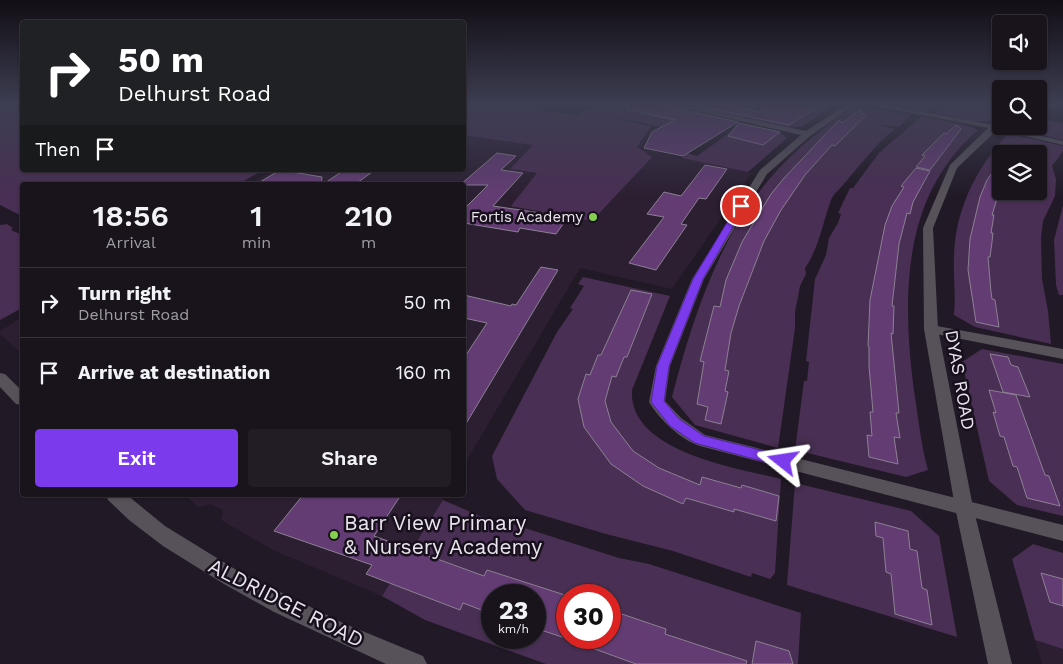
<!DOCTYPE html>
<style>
body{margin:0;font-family:"Work Sans",sans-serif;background:#221c25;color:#f1f3f6;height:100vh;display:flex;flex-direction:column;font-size:19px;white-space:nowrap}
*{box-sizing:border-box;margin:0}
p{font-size:16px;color:#9f9ea3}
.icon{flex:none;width:28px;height:28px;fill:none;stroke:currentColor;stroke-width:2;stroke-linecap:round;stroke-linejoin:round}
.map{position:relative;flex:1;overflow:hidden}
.drawer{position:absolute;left:20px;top:182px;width:446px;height:315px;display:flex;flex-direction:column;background:#19131c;border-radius:5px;box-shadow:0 1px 4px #0004,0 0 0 1px #37323b}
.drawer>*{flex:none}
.guide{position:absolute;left:20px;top:20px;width:446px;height:152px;border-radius:5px;box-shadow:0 1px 4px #0004,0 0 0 1px #37323b;background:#202124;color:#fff;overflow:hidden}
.controls{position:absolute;left:992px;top:15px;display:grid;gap:10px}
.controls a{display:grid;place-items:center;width:55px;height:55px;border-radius:5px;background:#19131c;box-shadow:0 1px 4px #0004,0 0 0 1px #37323b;font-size:25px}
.speed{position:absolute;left:481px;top:584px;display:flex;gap:10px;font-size:25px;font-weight:700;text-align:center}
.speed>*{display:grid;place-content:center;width:65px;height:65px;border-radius:50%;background:#19131c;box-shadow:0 1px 4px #0004,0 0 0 1px #37323b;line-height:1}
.speed small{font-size:12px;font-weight:400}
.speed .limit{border:8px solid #d22;background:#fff;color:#111}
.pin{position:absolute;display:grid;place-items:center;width:42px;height:42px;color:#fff;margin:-21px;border:2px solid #fff;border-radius:50%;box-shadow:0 1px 5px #0007}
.me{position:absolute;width:55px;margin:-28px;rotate:285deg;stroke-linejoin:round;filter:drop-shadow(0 0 4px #0008)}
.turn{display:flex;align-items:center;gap:18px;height:105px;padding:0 15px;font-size:22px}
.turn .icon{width:65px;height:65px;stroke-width:2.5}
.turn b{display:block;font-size:35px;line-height:42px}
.then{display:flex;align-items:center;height:48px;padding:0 15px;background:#0003;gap:10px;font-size:19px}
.eta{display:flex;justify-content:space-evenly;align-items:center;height:85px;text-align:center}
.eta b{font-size:30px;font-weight:600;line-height:35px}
.cta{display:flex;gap:10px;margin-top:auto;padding:10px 15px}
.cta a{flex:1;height:58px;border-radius:5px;background:#7c3aed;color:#fff;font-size:20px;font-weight:600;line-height:58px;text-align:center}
.cta a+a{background:#221c25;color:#f1f3f6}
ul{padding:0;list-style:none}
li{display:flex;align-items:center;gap:15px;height:70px;padding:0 15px;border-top:1px solid #37323b}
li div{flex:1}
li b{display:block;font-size:19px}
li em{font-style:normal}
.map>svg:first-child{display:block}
.built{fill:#2c1f32}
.green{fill:#482f53;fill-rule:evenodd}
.building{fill:#633c74;stroke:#8c8192}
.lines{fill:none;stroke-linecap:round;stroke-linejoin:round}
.minor{fill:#575259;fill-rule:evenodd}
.tertiary{fill:#575259;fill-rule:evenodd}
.route{fill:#7c3aed;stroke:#51269a}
.poi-dot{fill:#84cf4d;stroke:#18101c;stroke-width:2}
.labels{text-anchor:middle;stroke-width:5;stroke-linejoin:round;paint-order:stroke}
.far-poi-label{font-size:15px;fill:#eae4ed;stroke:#18101c;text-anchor:end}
.street-label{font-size:18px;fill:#eae4ed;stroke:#18101c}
.near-poi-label{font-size:21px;fill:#eae4ed;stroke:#18101c;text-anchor:start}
.near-street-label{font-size:21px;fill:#eae4ed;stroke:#18101c}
</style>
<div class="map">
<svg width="1063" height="664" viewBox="0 0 1063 664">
<rect width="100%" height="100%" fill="#211926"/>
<!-- built -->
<g class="built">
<polygon points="464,103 635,121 651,126 641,148 752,173 672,289 580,268 464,465 464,185 248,185 274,170 464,170"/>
<polygon points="22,317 22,354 0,334 0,331"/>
<polygon points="185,495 446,495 382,596 273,550 221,520 223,510 211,504 198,507"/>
<polygon points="1035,640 1063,649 1063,664 1042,664"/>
</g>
<!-- green -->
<g class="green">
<polygon points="0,103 22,103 22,170 263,170 237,185 22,185 22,216 0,205"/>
<path d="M468 103H547L539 111 606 118 578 115C621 87 690 113 736 123L664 128 636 121 616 119 651 126 637 147 652 157 592 221 511 206 537 173 510 169 533 145 464 135V104L503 107Z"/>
<polygon points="675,103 835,103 836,104 801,127 787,127 749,119 768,108 762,106 744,118"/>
<polygon points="878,103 936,103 926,112"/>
<polygon points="944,103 1001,103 1001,114 990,121 972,121 934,113"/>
<path d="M854 107H868L910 115 899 127 876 124 895 129C875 145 859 166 843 185 838 191 834 193 831 200 823 222 819 248 805 268L806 274 800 286 795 312V328L778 448 695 425 672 397C690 327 715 249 759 192 781 163 809 138 839 117L848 119 849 118 840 116Z"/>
<path d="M922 116 969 126 978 130C901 196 902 298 914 391 918 415 921 446 928 470L906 477 795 450 804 381H807L809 362 806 361 815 279 826 255 829 238 838 223 841 214 838 213 850 188H853L879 153Z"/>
<polygon points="1039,118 1063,123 1063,140 1026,131 1018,127 1039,126"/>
<polygon points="742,124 779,132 787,138 748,172 682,158 687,153 697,156"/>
<path d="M1006 136H1019L1063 146V151L1052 166 1056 179 1055 196 1043 221 1041 238 1042 279 1048 311 1051 344 975 327 954 315C956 296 953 277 954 257 955 211 975 170 1006 136ZM1001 154H1039V191H1001Z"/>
<polygon points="1063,205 1063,295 1059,295 1056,285 1054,240"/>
<polygon points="7,224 13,228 11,230 22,235 22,308 0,320 0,225"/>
<path d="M583 277 670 296 632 390C628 452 737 468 781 479L775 573 770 579 752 573 751 577 673 551 606 534 525 510 497 479 492 456 557 332 573 309 570 308 584 286 578 284Z"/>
<polygon points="982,349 1063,364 1063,516 1017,505 989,481 962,362"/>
<polygon points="795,483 911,511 939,536 957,637 787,585"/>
<path d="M443 500 480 516 509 523 619 558 649 564 801 613 798 664H546L425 620 382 596ZM492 595H535V638H492ZM568 595H610V638H568Z"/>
<polygon points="1033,544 1063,553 1063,649 1035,640 1012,559"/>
</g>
<!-- building -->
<g class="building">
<polygon points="627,103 660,103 662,105 738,122 683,156 644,148 652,132 675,120 626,109"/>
<polygon points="683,103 718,103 761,112 762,103 824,103 789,125"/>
<polygon points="860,110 865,116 835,146 832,145 805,175 781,210 764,241 739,306 731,333 725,370 729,371 725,391 728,392 721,424 705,420 708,407 697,404 704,362 700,361 714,306 720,307 726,280 742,242 771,194 785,177 839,120 842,123"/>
<polygon points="739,123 780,132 763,145 728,136"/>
<polygon points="956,125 961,129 930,170 916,167 925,156 922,155 944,133 946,134"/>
<polygon points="497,153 516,156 501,170 523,173 493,206 568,217 556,234 520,228 518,232 464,223 464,209 488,185 460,185"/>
<polygon points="1001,161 1001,186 992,215 994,215 991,233 993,233 992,242 990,257 988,257 991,292 992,299 995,300 999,327 976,322 968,270 970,239 980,197 987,180"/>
<polygon points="705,165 727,169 706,199 699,198 681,224 687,225 656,270 629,263 664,217 647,214 664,192 681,196"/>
<polygon points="916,168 930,171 913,202 910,214 907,213 899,244 892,306 894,306 893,334 891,333 899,413 896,413 900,438 894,437 898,464 869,457 867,435 872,436 870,412 873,412 869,366 869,347 868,346 870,300 885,225 892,206 904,187 901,186"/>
<polygon points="280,170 322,177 321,185 255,185"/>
<polygon points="344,170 375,170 354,185 322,185"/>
<polygon points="541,267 558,270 464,427 464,358 487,323 464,318 464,295 511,306 512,304 516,305"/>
<polygon points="631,290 652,294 627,357 624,357 616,377 612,376 605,401 611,422 633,451 659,468 700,485 702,477 741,488 742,485 779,496 776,521 734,509 734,512 686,498 683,504 643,486 611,464 584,427 578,399 586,374 590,375 598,355 601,355"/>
<polygon points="990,354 1008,357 1011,365 1018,367 1030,397 1003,392"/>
<polygon points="989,390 1016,395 1045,475 1049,476 1060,506 1027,498 1017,467 1013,466 1004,437 1000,436 993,412 996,413"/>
<polygon points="303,495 401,495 374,536 484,576 487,570 568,596 568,639 535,628 535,595 492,595 492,614 463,603 460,610 366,574 372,565 274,531"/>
<polygon points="875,522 908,531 910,549 917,551 922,588 927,590 932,625 895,614 891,574 886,572 883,538 876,536"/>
<polygon points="1041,573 1063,579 1063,606 1050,602"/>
<polygon points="610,610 666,629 665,634 747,661 746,664 636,664 570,640 570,638 610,638"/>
<polygon points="756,641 789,651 793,664 752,664"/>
</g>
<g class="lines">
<!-- minor -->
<g class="minor">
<path d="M662 103H674L806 131 849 103H858L810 136 767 174 704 279 670 366 665 401 681 418 705 435 1063 525V541L700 446C681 440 659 419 649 402L656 366 692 279 760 170 801 135Z"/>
<polygon points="860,103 875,103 994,125 1063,141 1063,145 994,129"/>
<polygon points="931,325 1063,349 1063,359 926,332 924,329"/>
</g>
<!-- tertiary -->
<g class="tertiary">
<polygon points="1039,103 1062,103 1052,107 1039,106"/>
<polygon points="1001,121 1001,126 957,168 933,228 938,329 973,507 1012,664 988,664 955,507 924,329 923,228 950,165 991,125"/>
<polygon points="0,373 5,374 22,391 22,405 16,404 0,387"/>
<polygon points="106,495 127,495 165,526 238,571 343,623 423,656 427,664 386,664 274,612 224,584 163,546 129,520 108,500"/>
</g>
</g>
<!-- sky -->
<linearGradient id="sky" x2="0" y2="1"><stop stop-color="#120e15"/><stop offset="0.53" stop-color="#3d3e52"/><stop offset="1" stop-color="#3d3e52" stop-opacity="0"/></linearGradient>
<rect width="1063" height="196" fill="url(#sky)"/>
<!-- route -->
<polygon class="route" points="741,203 745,206 703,279 669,366 664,401 679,419 704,436 788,457 790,461 788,465 783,467 695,443 670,426 651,402 657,366 693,279 737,206"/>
<!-- markers -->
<g class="poi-dot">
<circle cx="593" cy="217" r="5"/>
<circle cx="334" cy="535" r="5"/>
</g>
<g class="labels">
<!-- far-poi labels -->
<g class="far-poi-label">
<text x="583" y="222">Fortis Academy</text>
</g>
<!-- street labels -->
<g class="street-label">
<text transform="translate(960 380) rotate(80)" y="6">DYAS ROAD</text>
</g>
<!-- near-poi labels -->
<g class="near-poi-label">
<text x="344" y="530">Barr View Primary<tspan x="344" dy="24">&amp; Nursery Academy</tspan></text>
</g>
<!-- near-street labels -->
<g class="near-street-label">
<text transform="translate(286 603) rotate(27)" y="7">ALDRIDGE ROAD</text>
</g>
</g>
</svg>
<div class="controls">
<a><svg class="icon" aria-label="sound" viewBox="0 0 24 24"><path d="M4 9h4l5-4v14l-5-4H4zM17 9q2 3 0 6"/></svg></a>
<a><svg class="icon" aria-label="search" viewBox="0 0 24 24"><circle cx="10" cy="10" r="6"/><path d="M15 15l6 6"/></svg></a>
<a><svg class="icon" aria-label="layers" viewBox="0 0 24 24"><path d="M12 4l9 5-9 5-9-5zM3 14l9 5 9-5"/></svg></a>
</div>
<div class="speed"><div>23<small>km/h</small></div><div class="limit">30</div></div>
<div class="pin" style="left:741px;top:206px;background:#d93025"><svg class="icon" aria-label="arrive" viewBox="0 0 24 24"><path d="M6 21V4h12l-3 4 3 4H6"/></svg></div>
<svg class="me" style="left:783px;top:461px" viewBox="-20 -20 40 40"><path d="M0-17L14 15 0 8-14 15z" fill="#7c3aed" stroke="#fff" stroke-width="4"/></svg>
<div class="guide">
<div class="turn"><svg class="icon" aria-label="right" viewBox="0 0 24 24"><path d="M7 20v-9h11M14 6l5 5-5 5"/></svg><div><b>50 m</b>Delhurst Road</div></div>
<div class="then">Then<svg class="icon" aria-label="arrive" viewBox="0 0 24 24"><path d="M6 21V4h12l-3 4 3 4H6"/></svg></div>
</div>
<section class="drawer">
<div class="eta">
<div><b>18:56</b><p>Arrival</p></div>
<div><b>1</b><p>min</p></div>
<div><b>210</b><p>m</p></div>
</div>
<ul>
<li><svg class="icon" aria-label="right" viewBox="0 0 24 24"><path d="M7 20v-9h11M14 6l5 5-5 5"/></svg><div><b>Turn right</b><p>Delhurst Road</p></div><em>50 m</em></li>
<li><svg class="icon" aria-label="arrive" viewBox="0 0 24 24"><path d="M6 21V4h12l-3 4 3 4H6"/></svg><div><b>Arrive at destination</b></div><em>160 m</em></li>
</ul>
<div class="cta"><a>Exit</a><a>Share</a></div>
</section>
</div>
